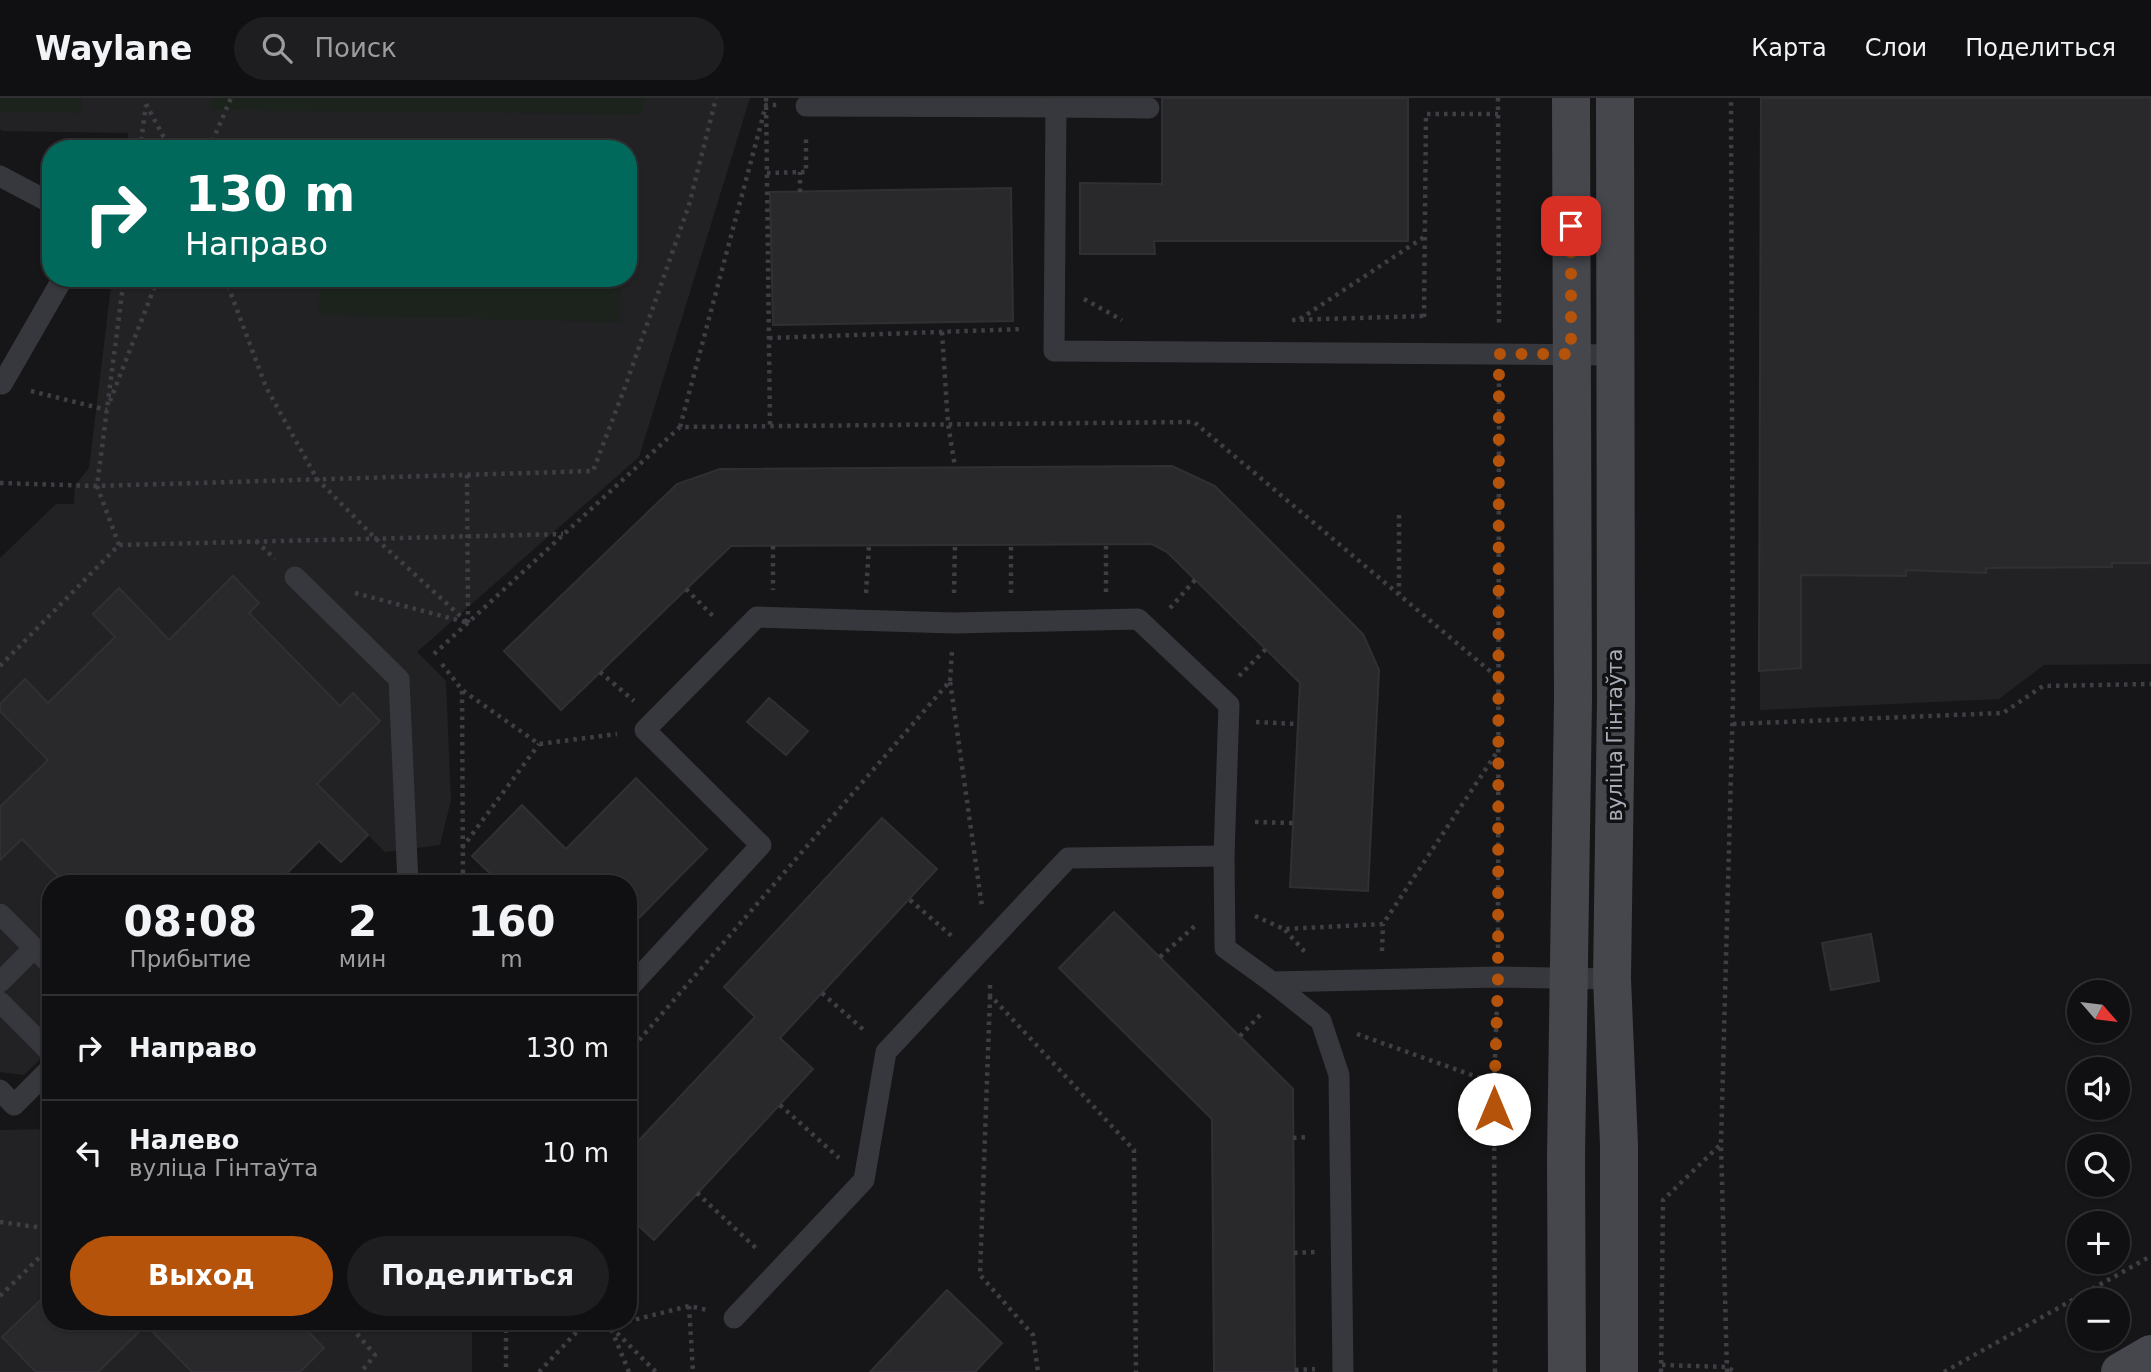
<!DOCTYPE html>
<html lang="ru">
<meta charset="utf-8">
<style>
body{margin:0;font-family:"DejaVu Sans",sans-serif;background:#1e1e20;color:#f1f3f6;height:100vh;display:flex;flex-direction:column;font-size:26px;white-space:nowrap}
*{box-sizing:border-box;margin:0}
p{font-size:23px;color:#9c9d9f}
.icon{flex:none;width:38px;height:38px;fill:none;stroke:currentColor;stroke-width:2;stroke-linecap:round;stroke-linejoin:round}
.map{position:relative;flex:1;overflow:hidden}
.sheet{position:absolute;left:42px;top:777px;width:595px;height:455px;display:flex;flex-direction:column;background:#101012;border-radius:28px;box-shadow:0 2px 5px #0004,0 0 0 2px #303032}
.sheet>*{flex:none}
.banner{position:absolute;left:42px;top:42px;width:595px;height:147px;border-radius:28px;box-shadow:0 2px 5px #0004,0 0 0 2px #303032;background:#00695c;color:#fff;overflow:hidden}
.needle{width:46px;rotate:118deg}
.controls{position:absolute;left:2067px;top:882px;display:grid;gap:14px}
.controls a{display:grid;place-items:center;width:63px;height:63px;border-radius:50%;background:#101012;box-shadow:0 2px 5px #0004,0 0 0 2px #303032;font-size:35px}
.pin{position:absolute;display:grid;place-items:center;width:60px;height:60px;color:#fff;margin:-30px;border-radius:14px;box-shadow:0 4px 10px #0006}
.me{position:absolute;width:77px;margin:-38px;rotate:0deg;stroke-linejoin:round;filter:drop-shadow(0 0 5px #0008)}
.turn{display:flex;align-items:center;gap:24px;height:147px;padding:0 28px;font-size:32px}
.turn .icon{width:91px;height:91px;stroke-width:2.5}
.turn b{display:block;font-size:49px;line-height:60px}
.eta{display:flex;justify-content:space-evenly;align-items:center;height:119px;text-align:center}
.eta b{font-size:42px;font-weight:700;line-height:49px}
.button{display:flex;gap:14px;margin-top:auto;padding:14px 28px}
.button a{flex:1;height:80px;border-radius:42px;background:#b45309;color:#fff;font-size:28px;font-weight:700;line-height:80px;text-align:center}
.button a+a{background:#1e1e20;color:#f1f3f6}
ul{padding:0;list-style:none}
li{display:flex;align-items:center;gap:21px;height:105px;padding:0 28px;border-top:2px solid #303032}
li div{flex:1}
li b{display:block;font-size:26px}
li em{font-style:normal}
header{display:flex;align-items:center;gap:42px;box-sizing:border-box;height:98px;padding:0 35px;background:#101012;border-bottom:2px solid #303032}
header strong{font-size:33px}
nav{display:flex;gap:38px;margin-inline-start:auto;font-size:24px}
.search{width:490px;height:63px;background:#1e1e20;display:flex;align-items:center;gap:18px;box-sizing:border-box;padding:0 24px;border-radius:38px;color:#9c9d9f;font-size:26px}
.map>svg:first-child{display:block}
.built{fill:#222225}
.green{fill:#1c231d}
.building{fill:#29292c;stroke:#303034;stroke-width:2}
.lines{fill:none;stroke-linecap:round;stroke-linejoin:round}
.path{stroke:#3d3f44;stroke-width:4.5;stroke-dasharray:3.5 5;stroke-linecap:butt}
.service{stroke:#37383d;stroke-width:21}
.secondary{stroke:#45474d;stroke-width:38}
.route{stroke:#b45309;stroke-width:12;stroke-dasharray:0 21.6}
.labels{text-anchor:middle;stroke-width:7;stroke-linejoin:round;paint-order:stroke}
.street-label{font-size:21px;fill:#a8adb8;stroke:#111113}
</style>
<header>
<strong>Waylane</strong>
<div class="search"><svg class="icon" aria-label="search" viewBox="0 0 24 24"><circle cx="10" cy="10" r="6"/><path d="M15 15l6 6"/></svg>Поиск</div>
<nav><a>Карта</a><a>Слои</a><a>Поделиться</a></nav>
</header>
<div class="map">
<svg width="2151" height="1274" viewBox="0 0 2151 1274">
<rect width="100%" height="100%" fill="#161618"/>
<!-- built -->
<g class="built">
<polygon points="0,0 750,0 639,359 417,554 446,583 451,702 440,747 385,754 368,737 341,764 319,743 276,786 51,786 51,950 24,977 0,974 0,460 56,406 74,406 75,387 89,370 112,180 628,180 628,51 127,51 128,35 2,33 0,31"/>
<polygon points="1761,0 2151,0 2151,566 2044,567 1999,601 1760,612"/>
<polygon points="51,1031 51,1223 472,1223 472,1274 0,1274 0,1032"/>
</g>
<!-- green -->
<g class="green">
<polygon points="0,0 82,0 81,15 0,13"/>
<polygon points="211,0 643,0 643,16 211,12"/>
<polygon points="320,180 621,180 620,224 319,217"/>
</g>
<!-- building -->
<g class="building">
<polygon points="1162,0 1408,0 1408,143 1154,143 1155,156 1080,156 1080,85 1162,86"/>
<polygon points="1761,0 2151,0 2151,465 2112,465 2112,469 1986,470 1986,475 1906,472 1906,478 1801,477 1801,570 1759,573"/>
<polygon points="1011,90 1013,223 773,227 770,94"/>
<polygon points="1172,368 1215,388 1363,536 1379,572 1368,793 1290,789 1300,585 1167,454 1152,446 731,448 561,612 504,553 677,386 720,371"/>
<polygon points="233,478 259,505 249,515 340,608 353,595 380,623 317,686 368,737 341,764 319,743 276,786 66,786 22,741 0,762 0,709 48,662 0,613 0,606 25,581 48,605 115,539 93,516 119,490 169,542"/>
<polygon points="769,600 808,633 786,657 747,624"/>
<polygon points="636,680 707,751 628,831 628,786 501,786 472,758 522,707 566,751"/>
<polygon points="882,720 937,771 780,940 813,971 654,1142 628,1118 628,1054 755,919 724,889"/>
<polygon points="1114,814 1293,991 1295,1274 1214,1274 1212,1021 1059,870"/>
<polygon points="1871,836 1879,883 1831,892 1822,845"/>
<polygon points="51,1192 51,1223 298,1223 324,1250 300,1274 192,1274 146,1227 98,1274 36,1274 2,1239"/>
<polygon points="947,1192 1002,1245 975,1274 870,1274"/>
</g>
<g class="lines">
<!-- path -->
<g class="path">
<polyline points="766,0 770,328"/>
<polyline points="1498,0 1499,227"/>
<polyline points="146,6 170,51"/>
<polyline points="140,51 146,7"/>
<polyline points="209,51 231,0"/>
<polyline points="767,75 806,74 806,38"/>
<polyline points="800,94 800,74"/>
<polyline points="225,180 266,289 317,381 375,440 468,525"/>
<polyline points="1084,201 1122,222"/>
<polyline points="1424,219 1426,16 1498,16"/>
<polyline points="1300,221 1424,139"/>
<polyline points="1292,222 1424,218"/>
<polyline points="942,234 948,326 955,369"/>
<polyline points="769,240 1024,231"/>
<polyline points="31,293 107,312"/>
<polyline points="110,303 158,180"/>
<polyline points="680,329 766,7 778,7"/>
<polyline points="467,377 468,525"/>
<polyline points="0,385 97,388 593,373 625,289 689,107 716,0"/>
<polyline points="1399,417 1399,496"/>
<polyline points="256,443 275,461"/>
<polyline points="119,447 97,388 124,180"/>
<polyline points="773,448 773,492"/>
<polyline points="686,491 715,520"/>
<polyline points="1106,494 1106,446"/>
<polyline points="355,495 465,524"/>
<polyline points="866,495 869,447"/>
<polyline points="954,495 955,447"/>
<polyline points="1011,495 1011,446"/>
<polyline points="1170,510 1195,482"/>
<polyline points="434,556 680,329 1194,324 1497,579"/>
<polyline points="442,566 462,592 539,646 617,636"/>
<polyline points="0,568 119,447 563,436"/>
<polyline points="600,574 634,603"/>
<polyline points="1239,578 1266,551"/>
<polyline points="950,583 952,553"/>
<polyline points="462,593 463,786"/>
<polyline points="1256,624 1297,626"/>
<polyline points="1733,626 2003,615 2043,588 2151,586"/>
<polyline points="1255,724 1293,725"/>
<polyline points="462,750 539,646"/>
<polyline points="910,802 954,840"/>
<polyline points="1255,818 1284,831 1383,826 1497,654"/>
<polyline points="1285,832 1305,854"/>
<polyline points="1498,850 1499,284"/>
<polyline points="1382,853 1383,826"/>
<polyline points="1160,859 1196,827"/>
<polyline points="990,887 990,897 1134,1052 1136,1274"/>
<polyline points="822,895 866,934"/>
<polyline points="990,898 980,1177 1033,1237 1038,1274"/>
<polyline points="1357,936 1494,985"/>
<polyline points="1240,938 1263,914"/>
<polyline points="628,955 950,583 982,809"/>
<polyline points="780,1007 839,1060"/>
<polyline points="1293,1040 1310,1039"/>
<polyline points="697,1095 758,1152"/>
<polyline points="0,1124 51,1131"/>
<polyline points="1294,1155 1315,1154"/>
<polyline points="0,1198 51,1148"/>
<polyline points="689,1208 693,1274"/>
<polyline points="346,1223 375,1257 361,1274"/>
<polyline points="506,1223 506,1274"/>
<polyline points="605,1223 656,1274"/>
<polyline points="1662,1267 1726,1269 1736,1274"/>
<polyline points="1295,1272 1315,1271"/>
<polyline points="539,1274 587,1223"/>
<polyline points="629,1274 610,1228 689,1208 707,1212"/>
<polyline points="1495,1274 1494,985 1497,907"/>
<polyline points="1661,1274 1663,1102 1721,1046"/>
<polyline points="1727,1274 1721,1046 1733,601 1731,0"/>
<polyline points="1944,1274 2151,1158"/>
</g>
<!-- service -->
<g class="service">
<polyline points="806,8 1056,9 1054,253 1615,257"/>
<polyline points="1056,9 1149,10"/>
<polyline points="0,78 51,105"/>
<polyline points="2,286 63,180"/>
<polyline points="295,479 399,581 408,786"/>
<polyline points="0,816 51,867"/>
<polyline points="0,884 34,850"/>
<polyline points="1272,884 1498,879 1612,881"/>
<polyline points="628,891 761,747 645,632 757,519 954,525 1138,521 1229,607 1224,758 1225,850 1272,884 1321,923 1339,977 1343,1274"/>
<polyline points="0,904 51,955"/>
<polyline points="0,992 14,1007 51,970"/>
<polyline points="734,1220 864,1082 886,954 1068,760 1224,758"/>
</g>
<!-- secondary -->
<g class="secondary">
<polyline points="1615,0 1616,602 1612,881 1619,1047 1619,1274"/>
<polyline points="1567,1274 1566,1059 1573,602 1571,0"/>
<polyline points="2120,1274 2151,1256"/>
</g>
</g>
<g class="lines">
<!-- route -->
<polyline class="route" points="1494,1011 1498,879 1499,256 1571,256 1571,128"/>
</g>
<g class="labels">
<!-- street labels -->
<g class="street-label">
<text transform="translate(1615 637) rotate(-90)" y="7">вуліца Гінтаўта</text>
</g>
</g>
</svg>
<div class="controls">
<a><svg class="needle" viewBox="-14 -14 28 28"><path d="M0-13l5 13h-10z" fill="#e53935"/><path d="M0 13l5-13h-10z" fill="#9c9d9f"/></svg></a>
<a><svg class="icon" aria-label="sound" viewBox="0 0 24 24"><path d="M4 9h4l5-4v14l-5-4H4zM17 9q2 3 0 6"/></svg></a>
<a><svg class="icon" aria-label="search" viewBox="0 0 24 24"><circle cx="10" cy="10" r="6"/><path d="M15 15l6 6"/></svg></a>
<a>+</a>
<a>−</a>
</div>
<div class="pin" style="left:1571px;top:128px;background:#d93025"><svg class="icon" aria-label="arrive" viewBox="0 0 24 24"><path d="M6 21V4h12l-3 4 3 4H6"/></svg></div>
<svg class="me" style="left:1494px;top:1011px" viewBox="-20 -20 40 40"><circle r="19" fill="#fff"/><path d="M0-13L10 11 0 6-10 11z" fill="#b45309"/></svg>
<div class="banner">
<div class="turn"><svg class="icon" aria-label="right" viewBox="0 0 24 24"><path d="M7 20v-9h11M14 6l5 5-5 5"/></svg><div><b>130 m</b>Направо</div></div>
</div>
<section class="sheet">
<div class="eta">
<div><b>08:08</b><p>Прибытие</p></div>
<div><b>2</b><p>мин</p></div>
<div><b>160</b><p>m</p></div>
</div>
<ul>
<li><svg class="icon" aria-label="right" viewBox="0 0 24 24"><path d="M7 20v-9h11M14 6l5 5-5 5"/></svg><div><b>Направо</b></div><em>130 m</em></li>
<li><svg class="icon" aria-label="left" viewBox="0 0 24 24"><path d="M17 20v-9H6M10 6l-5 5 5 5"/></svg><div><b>Налево</b><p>вуліца Гінтаўта</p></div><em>10 m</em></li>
</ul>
<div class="button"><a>Выход</a><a>Поделиться</a></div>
</section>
</div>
